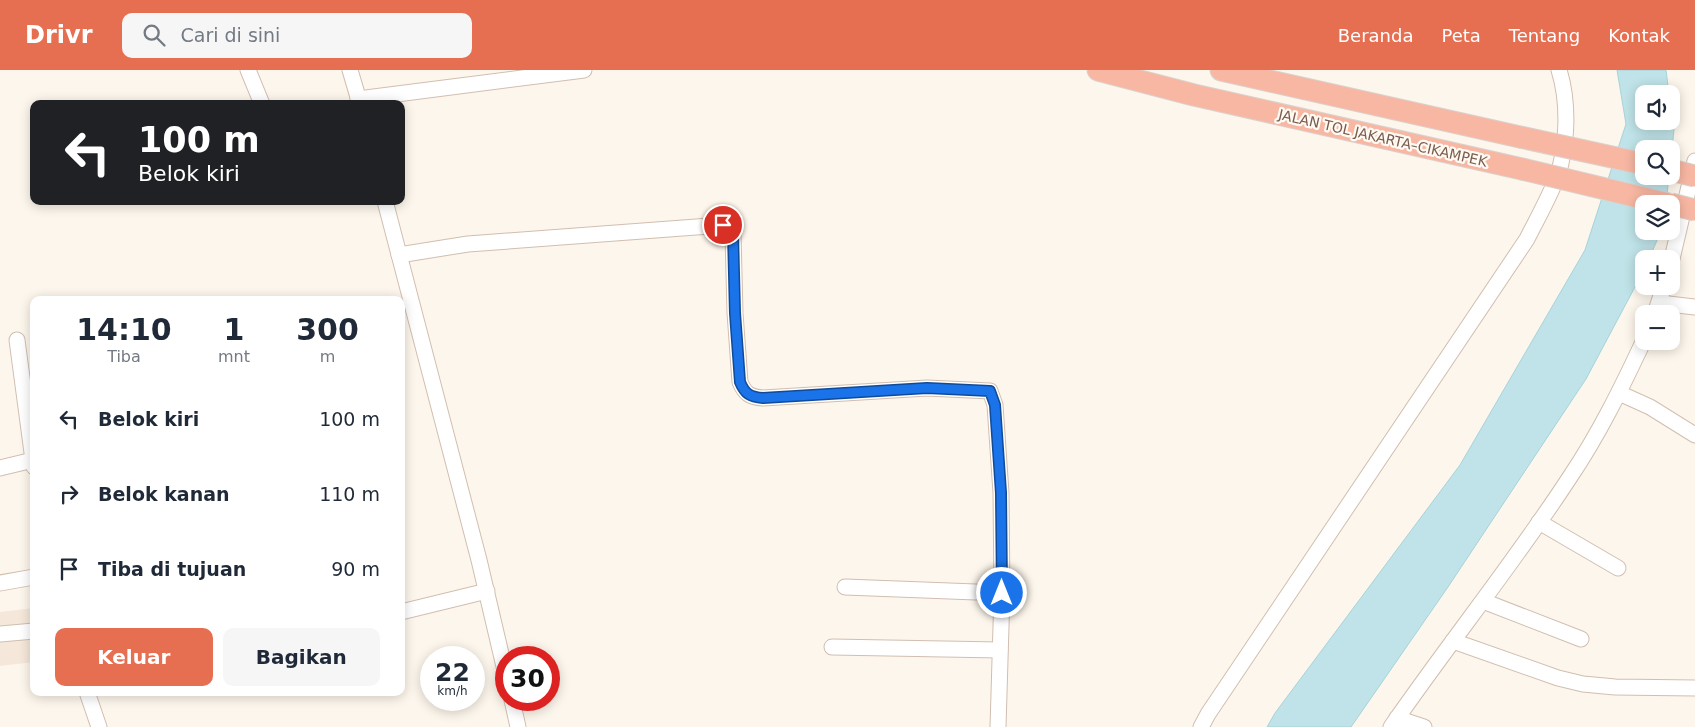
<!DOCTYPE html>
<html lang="id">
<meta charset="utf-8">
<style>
body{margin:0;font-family:"DejaVu Sans",sans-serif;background:#f6f6f7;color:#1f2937;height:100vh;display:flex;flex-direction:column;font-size:19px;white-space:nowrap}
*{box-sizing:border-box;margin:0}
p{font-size:16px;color:#747a83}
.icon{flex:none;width:28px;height:28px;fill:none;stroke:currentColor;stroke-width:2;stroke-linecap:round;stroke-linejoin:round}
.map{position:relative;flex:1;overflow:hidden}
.details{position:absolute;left:30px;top:226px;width:375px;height:400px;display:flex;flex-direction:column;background:#fff;border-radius:10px;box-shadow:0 2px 12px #0003}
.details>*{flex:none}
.guide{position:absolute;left:30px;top:30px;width:375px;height:105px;border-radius:10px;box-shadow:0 2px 12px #0003;background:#202124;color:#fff;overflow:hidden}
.controls{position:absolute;left:1635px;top:15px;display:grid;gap:10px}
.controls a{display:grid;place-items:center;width:45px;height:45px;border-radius:10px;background:#fff;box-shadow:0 2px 12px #0003;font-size:25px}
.speed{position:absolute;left:420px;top:576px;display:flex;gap:10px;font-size:25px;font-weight:700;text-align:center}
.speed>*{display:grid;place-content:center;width:65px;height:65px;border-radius:50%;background:#fff;box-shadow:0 2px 12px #0003;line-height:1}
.speed small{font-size:12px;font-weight:400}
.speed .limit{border:8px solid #d22;background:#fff;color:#111}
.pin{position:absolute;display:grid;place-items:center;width:42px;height:42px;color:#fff;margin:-21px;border:2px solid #fff;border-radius:50%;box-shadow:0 1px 5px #0007}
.me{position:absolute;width:55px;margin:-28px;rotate:0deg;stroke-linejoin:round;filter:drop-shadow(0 0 4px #0008)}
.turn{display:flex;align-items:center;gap:18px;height:105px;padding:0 25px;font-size:22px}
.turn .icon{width:65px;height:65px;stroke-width:2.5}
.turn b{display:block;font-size:35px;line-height:42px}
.eta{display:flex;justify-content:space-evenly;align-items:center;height:85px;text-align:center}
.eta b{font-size:30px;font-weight:700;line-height:35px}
.action{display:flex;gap:10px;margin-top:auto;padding:10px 25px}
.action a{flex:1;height:58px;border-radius:10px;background:#e76f51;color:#fff;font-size:20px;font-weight:700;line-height:58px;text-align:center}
.action a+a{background:#f6f6f7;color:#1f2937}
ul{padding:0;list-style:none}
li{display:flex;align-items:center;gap:15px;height:75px;padding:0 25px}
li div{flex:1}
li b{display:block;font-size:19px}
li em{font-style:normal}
header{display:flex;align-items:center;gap:30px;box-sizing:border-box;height:70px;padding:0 25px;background:#e76f51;color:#fff}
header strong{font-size:24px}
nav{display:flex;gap:28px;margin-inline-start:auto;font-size:18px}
.search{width:350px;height:45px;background:#f6f6f7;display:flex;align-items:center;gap:12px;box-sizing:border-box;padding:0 18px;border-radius:10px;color:#747a83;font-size:19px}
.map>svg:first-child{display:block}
.residential{fill:#f5e8da}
.water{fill:#bfe3e8;stroke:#a5d3da}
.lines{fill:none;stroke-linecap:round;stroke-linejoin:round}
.minor-casing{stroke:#d1beb0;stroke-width:17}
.highway-casing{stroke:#dad1cd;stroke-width:23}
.minor{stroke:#fff;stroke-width:15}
.highway{stroke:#f7b7a3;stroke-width:21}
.highway-bridge-casing{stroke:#dad1cd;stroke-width:23;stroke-linecap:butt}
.highway-bridge{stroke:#f7b7a3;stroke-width:21}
.route-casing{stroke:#114b97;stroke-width:12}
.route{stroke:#1a73e8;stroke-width:9}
.labels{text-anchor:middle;stroke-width:4.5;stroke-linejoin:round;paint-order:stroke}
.street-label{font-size:14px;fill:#7a5c4d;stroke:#fffaf3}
</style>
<header>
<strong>Drivr</strong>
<div class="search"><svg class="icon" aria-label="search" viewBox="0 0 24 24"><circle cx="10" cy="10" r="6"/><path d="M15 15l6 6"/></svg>Cari di sini</div>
<nav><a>Beranda</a><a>Peta</a><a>Tentang</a><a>Kontak</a></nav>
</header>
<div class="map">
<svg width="1695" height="657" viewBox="0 0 1695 657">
<rect width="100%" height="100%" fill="#fdf6ec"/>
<!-- residential -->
<polygon class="residential" points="34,538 34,592 0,596 0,542"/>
<!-- water -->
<polygon class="water" points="1617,0 1666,0 1669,24 1644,24 1644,51 1671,51 1671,37 1674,59 1671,89 1671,79 1644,79 1644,106 1669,106 1666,134 1644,134 1644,161 1661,161 1649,189 1644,189 1644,200 1586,309 1448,517 1351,657 1267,657 1275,643 1460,395 1585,180 1626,54"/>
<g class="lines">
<!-- minor casing -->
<g class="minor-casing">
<g id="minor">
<polyline points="248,0 262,34"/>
<polyline points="350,0 360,34"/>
<polyline points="358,29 584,0"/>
<polyline points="385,131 479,490 506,605"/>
<path d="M399 185 468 174 723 155 733 164 735 243 740 312C745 324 750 327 763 328L927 318 990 321 995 335 1001 423 1002 523 998 657"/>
<polyline points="1671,193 1695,91"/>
<polyline points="1660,233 1695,237"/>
<polyline points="1655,244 1664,216"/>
<polyline points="17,270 33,390"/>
<polyline points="1619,323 1650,337 1695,365"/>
<polyline points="0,398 33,390 34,397"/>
<polyline points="1539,452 1618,498"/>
<polyline points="0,513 34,507"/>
<polyline points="845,517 1002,523"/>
<polyline points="1483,531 1581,569"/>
<polyline points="401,542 487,521"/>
<polyline points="0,564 34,561"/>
<polyline points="1453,571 1558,608 1583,614 1615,617 1695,618"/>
<polyline points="832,577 1000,580"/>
<polyline points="87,622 99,657"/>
<polyline points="512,630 518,657"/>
<polyline points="1397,648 1424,657"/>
<path d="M1201 657 1208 644 1527 169C1537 149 1549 128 1557 107 1568 75 1569 32 1559 0"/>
<path d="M1391 657C1449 573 1514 493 1570 407 1599 364 1622 317 1644 270"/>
</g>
</g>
<!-- highway casing -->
<g class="highway-casing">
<g id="highway">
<polyline points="1098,0 1194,25 1522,99"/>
<polyline points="1221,0 1520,67"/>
</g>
</g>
<!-- minor -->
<use href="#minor" class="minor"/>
<!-- highway -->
<use href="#highway" class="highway"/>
<!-- highway-bridge casing -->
<g class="highway-bridge-casing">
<g id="highway-bridge">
<polyline points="1520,67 1644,94"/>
<polyline points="1522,99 1668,134"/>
<polyline points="1671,100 1695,106"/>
<polyline points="1671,134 1695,140"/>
</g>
</g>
<!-- highway-bridge -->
<use href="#highway-bridge" class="highway-bridge"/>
</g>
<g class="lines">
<!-- route casing -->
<g class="route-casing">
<path id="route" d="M723 155 729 159 733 164 735 243 740 312C745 324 750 327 763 328L927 318 990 321 995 335 1001 423 1002 523"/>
</g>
<!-- route -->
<use href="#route" class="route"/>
</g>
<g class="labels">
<!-- street labels -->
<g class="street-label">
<text transform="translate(1383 68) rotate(13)" y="5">JALAN TOL JAKARTA–CIKAMPEK</text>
</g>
</g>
</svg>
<div class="controls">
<a><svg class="icon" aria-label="sound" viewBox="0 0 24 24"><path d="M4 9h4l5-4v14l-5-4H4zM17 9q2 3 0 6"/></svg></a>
<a><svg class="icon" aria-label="search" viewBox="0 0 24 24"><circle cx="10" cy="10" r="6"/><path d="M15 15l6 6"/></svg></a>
<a><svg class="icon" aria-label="layers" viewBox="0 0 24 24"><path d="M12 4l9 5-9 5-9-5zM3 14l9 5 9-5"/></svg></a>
<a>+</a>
<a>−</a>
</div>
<div class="speed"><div>22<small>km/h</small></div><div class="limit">30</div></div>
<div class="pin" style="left:723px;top:155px;background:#d93025"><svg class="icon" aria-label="arrive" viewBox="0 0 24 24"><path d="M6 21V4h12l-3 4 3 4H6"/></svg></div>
<svg class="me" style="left:1002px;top:523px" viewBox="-20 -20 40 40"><circle r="17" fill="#1a73e8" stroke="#fff" stroke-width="3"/><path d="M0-11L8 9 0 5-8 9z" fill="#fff"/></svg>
<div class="guide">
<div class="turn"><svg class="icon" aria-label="left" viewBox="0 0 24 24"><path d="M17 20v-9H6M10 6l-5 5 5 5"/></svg><div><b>100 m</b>Belok kiri</div></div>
</div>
<section class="details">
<div class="eta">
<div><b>14:10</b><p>Tiba</p></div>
<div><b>1</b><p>mnt</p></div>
<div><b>300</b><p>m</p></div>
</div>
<ul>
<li><svg class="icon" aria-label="left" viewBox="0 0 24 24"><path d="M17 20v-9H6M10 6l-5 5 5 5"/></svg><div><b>Belok kiri</b></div><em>100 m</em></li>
<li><svg class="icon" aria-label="right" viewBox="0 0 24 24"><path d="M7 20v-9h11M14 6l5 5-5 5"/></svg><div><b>Belok kanan</b></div><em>110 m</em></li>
<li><svg class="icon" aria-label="arrive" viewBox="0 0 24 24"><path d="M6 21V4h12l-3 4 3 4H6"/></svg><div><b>Tiba di tujuan</b></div><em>90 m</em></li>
</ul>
<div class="action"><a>Keluar</a><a>Bagikan</a></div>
</section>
</div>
